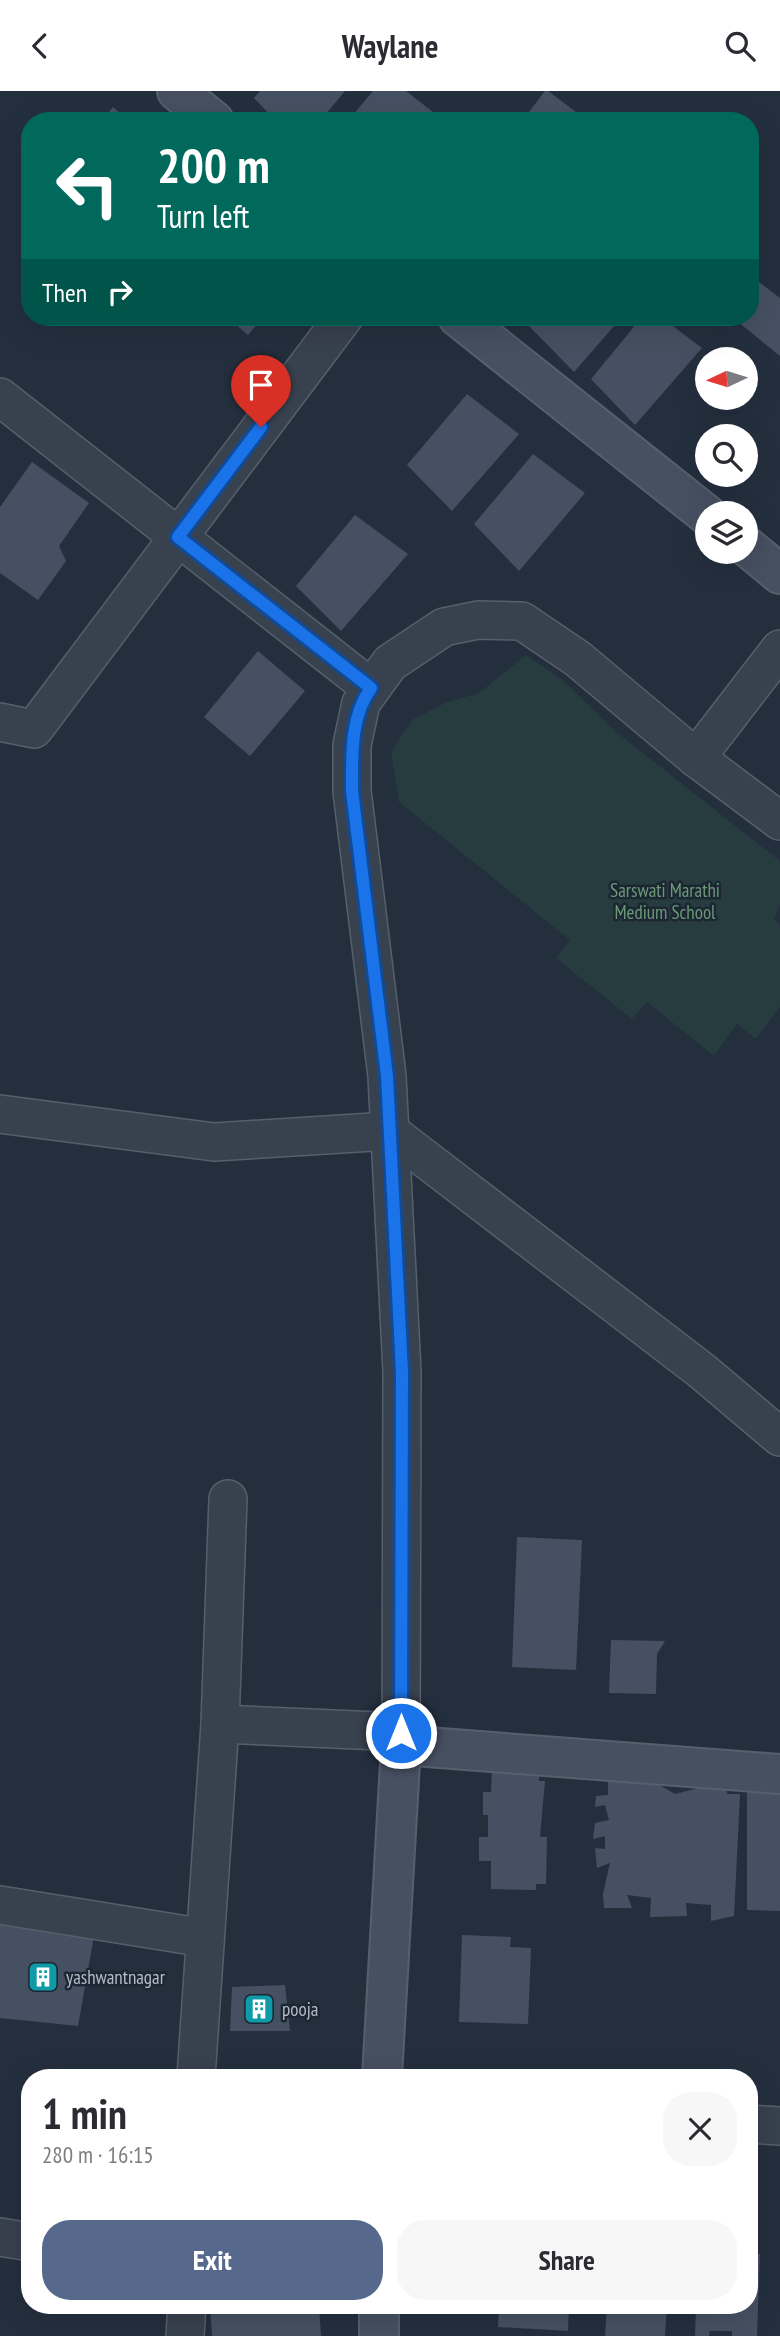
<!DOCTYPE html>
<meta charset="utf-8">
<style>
body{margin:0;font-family:"PT Sans Narrow",sans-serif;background:#f7f7f7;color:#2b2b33;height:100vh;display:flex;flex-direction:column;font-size:26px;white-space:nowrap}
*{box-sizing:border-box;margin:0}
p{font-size:23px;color:#7c7c81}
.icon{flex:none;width:38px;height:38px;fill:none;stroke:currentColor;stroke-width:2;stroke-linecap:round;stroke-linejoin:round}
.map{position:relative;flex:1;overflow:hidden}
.sheet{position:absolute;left:21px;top:1978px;width:737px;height:245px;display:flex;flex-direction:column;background:#fff;border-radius:28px;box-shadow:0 7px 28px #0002}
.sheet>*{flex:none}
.top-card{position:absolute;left:21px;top:21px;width:738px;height:214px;border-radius:28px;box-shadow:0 7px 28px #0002;background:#00695c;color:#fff;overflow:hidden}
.needle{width:46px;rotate:266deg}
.tools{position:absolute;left:695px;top:256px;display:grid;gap:14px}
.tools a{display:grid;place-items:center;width:63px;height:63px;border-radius:50%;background:#fff;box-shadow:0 7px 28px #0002;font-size:35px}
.pin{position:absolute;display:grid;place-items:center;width:60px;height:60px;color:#fff;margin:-72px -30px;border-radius:50% 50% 50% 0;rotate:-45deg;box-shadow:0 0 7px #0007}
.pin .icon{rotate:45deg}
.me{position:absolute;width:77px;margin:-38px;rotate:0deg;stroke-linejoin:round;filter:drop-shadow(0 0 5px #0008)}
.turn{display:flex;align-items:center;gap:24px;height:147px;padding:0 21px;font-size:32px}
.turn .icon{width:91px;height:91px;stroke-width:2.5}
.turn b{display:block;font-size:49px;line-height:60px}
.then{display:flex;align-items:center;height:66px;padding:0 21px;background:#0003;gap:14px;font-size:26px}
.round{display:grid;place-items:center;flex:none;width:74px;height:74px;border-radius:28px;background:#f7f7f7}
.summary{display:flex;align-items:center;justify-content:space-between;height:119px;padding:0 21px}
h1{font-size:42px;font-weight:600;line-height:52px}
.action{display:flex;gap:14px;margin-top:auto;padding:14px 21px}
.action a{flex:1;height:80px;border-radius:28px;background:#56698c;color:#fff;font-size:28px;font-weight:600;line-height:80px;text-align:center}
.action a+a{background:#f7f7f7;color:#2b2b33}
header{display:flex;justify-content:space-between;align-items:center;height:91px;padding:0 21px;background:#fff;font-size:32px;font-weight:600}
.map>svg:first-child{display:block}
.green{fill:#263c3f}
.building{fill:#455162}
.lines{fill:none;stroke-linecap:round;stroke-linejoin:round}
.street-casing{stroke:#565f6c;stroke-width:40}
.secondary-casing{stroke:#565f6c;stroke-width:42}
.street{stroke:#38414e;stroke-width:37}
.secondary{stroke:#465061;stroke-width:38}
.route-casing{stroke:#114b97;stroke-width:18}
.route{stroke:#1a73e8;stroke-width:12}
.labels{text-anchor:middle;stroke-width:5;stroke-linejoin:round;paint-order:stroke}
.park-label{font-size:19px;fill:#6b9a76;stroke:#1d2633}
.poi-label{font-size:19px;fill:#b4bcc9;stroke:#1d2633;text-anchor:start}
</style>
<header><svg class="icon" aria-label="back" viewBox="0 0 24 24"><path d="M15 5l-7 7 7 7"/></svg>Waylane<svg class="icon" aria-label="search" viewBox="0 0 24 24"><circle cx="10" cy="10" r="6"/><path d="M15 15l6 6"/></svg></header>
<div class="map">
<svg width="780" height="2245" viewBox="0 0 780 2245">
<rect width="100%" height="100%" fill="#242f3e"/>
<!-- green -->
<polygon class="green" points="526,564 564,590 615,640 780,770 780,814 774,829 780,834 780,916 756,948 737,933 714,965 647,911 632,928 556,867 570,849 399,711 391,661 412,629 445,612 479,602"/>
<!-- building -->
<g class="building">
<polygon points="260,0 345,0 320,30 276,30 254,7"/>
<polygon points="373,0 406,0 438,25 434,30 348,30"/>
<polygon points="545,0 548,0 588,30 522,30"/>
<polygon points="113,16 130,30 102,30"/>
<polygon points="751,185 780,207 780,265 732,226 751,226"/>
<polygon points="227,226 263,226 248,244"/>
<polygon points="537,226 622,226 574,281 529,235"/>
<polygon points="642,226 661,226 702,257 635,334 591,288"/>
<polygon points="467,303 519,343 452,420 407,374"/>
<polygon points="533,363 585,402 519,480 474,433"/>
<polygon points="32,371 89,412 59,455 66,470 38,509 0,482 0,416"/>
<polygon points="355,424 408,463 341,540 296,495"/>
<polygon points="258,560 305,600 250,665 204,626"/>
<polygon points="517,1446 582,1449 576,1579 512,1576"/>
<polygon points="611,1549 665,1550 657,1563 656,1603 609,1602"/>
<polygon points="539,1674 539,1690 545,1690 540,1746 547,1746 546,1793 536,1793 536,1799 491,1798 491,1770 479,1770 479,1746 488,1746 488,1724 483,1724 483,1701 491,1701 492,1678"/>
<polygon points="608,1685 645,1686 675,1703 726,1690 727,1703 740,1703 734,1825 711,1830 711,1814 686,1812 687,1825 650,1826 651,1807 627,1804 632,1817 604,1817 603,1803 610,1772 597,1777 595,1757 605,1758 605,1745 593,1748 595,1732 609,1729 605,1714 595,1716 596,1705 608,1704"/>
<polygon points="747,1687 780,1687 780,1820 747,1819"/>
<polygon points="0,1830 94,1845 78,1935 0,1927"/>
<polygon points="462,1844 511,1846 510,1856 531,1857 528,1933 459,1931"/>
<polygon points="285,1894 290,1940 230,1940 232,1896"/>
<polygon points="749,2163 760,2163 757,2245 732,2245 732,2240 710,2240 709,2245 695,2245 696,2217 749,2214"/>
<polygon points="210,2214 319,2214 321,2245 212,2245"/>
<polygon points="499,2214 569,2214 568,2240 498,2236"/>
<polygon points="607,2214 667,2214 665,2245 605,2245"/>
</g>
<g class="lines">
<!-- street casing -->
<g class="street-casing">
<g id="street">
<polyline points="0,306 371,597"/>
<polyline points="0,631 34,638 344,226"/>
<polyline points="696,667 780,730"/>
<polyline points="0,1023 214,1051 389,1040 702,1280 780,1346"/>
<polyline points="220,1633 401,1641"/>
<polyline points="401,1654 402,1281 387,985 352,700 352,654 361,612 390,572 444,536 478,529 522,530 578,568 696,667 780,558"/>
<polyline points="0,1814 205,1847"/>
<polyline points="196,1986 220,1633 228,1408"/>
<polyline points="749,2033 780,2035"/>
<polyline points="0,2146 30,2151"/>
<polyline points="185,2245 187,2214"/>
</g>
</g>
<!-- secondary casing -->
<g class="secondary-casing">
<g id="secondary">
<polyline points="177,0 214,30"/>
<polyline points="458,226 707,424"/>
<polyline points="746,455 780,483"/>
<polyline points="382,1986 401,1654 780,1683"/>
<polyline points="379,2245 379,2214"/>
</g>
</g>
<!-- street -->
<use href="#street" class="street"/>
<!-- secondary -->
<use href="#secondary" class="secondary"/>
</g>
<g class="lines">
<!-- route casing -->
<g class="route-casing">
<path id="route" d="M261 336 178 446 371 597C350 626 352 665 352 700L387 985 402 1281 401 1642"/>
</g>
<!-- route -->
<use href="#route" class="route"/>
</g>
<!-- icons -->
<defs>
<g id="building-square" transform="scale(1.575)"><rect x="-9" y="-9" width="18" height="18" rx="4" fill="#0f9aa8" stroke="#1d2633"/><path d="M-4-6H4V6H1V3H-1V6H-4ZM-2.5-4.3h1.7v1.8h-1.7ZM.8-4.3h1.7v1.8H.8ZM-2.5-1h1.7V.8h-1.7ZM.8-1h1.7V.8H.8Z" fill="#fff"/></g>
</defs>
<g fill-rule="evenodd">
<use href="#building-square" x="43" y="1886"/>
<use href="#building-square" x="259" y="1918"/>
</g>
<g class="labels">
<!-- park labels -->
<g class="park-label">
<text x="665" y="806">Sarswati Marathi<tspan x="665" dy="22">Medium School</tspan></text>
</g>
<!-- poi labels -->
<g class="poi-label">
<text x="66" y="1893">yashwantnagar</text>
<text x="282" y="1925">pooja</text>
</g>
</g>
</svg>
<div class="tools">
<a><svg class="needle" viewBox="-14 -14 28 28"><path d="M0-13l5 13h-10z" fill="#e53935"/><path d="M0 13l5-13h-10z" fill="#7c7c81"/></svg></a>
<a><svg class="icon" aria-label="search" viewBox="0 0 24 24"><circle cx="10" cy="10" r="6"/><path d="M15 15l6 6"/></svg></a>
<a><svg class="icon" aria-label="layers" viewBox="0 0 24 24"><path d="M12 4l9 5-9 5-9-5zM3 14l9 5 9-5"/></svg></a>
</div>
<div class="pin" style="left:261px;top:336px;background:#d93025"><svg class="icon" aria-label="arrive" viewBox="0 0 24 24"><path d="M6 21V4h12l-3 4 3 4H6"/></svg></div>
<svg class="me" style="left:401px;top:1642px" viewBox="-20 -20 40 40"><circle r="17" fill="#1a73e8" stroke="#fff" stroke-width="3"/><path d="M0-11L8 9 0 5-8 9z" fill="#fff"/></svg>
<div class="top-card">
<div class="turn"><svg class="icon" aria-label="left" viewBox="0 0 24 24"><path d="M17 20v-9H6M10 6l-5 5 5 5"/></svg><div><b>200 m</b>Turn left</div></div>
<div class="then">Then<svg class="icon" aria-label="right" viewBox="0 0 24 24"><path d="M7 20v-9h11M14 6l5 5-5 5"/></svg></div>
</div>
<section class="sheet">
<div class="summary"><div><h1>1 min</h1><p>280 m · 16:15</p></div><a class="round"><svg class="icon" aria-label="close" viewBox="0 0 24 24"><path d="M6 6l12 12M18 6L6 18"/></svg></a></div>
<div class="action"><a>Exit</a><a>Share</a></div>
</section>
</div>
